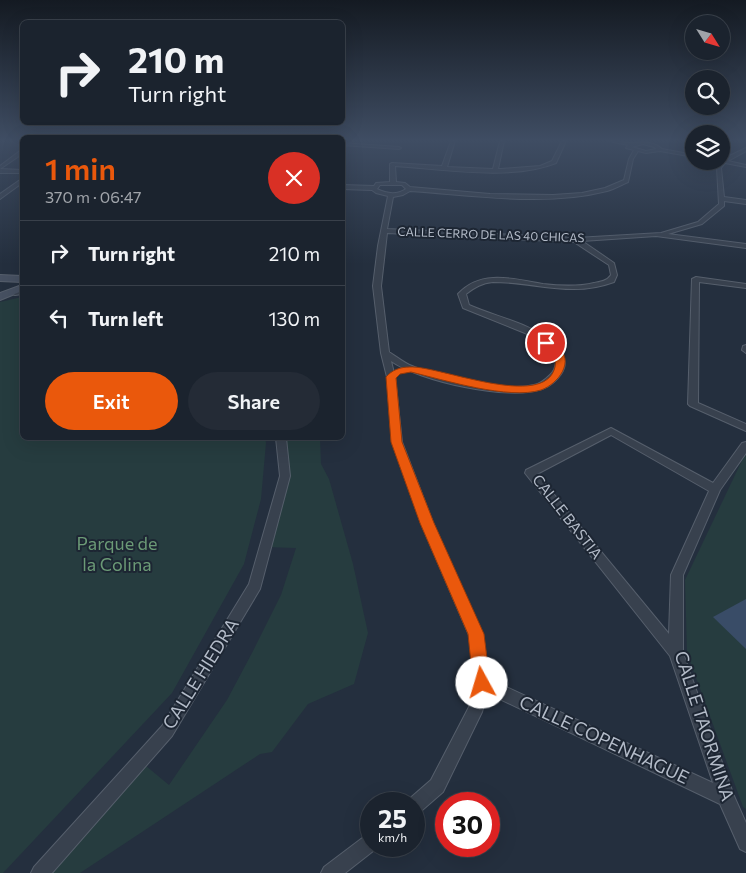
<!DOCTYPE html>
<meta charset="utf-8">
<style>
body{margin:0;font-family:Commissioner,sans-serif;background:#242b36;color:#f1f3f6;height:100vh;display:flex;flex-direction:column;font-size:19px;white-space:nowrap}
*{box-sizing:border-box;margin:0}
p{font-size:16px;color:#a0a4aa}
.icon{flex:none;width:28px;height:28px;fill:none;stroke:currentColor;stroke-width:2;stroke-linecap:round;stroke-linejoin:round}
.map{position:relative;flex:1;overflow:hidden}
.drawer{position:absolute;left:20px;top:135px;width:325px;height:305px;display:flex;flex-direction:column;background:#1b232e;border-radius:8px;box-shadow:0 5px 20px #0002,0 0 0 1px #39404a}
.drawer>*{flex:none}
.top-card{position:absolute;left:20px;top:20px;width:325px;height:105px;border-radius:8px;box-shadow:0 5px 20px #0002,0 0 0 1px #39404a;background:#1b232e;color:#f1f3f6;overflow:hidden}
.needle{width:32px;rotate:127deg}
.buttons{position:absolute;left:685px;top:15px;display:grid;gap:10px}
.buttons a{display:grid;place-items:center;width:45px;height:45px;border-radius:50%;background:#1b232e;box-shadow:0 5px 20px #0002,0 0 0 1px #39404a;font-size:25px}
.speed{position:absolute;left:360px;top:792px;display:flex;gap:10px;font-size:25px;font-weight:700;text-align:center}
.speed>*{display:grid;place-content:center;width:65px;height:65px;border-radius:50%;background:#1b232e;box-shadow:0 5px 20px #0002,0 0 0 1px #39404a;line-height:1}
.speed small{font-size:12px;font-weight:400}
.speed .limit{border:8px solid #d22;background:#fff;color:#111}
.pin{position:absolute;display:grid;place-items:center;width:42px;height:42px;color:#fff;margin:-21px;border:2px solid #fff;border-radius:50%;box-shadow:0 1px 5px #0007}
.me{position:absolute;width:55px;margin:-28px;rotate:354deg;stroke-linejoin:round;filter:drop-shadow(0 0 4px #0008)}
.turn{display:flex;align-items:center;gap:18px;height:105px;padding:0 25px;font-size:22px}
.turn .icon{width:65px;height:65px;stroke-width:2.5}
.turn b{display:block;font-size:35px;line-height:42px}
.round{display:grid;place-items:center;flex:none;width:52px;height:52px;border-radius:26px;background:#242b36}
.summary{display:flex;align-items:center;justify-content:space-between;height:85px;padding:0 25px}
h1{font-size:30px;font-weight:600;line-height:38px;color:#ea580c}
.cta{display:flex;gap:10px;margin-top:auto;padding:10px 25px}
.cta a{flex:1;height:58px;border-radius:30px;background:#ea580c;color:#fff;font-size:20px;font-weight:600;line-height:58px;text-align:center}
.cta a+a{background:#242b36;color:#f1f3f6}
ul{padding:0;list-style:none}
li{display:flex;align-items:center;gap:15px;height:65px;padding:0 25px;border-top:1px solid #39404a}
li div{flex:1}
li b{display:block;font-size:19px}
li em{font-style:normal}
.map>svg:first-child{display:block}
.green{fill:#263c3f}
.water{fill:#394c67}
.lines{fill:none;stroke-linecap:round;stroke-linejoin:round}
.street-casing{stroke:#565f6c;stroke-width:2}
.secondary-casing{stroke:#565f6c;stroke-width:2}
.street{fill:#38414e;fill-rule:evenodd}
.secondary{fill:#465061;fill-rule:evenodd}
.route{fill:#ea580c;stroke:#983908}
.labels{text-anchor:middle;stroke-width:4;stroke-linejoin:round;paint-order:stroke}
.far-street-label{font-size:12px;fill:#b4bcc9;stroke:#1d2633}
.street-label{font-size:15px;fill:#b4bcc9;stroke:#1d2633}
.near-park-label{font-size:18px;fill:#6b9a76;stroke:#1d2633}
.near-street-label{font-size:18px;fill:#b4bcc9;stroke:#1d2633}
</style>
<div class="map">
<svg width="746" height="873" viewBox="0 0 746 873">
<rect width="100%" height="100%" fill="#242f3e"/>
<!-- green -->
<g class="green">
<polygon points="22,297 22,438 265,438 266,443 261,499 244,564 172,693 3,873 0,873 0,302"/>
<polygon points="281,438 320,438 321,464 329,479 353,564 368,633 354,684 308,704 272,752 260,754 80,873 40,873 140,761 169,785 227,700 253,651 281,595 296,548 266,547 285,476"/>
<polygon points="746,452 746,809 743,807 687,653 685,580"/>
</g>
<!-- water -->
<polygon class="water" points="746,599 746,649 713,617"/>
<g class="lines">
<!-- street casing -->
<g class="street-casing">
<g id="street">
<path d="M451 141H455L447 167 493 169 500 141H504L498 169H501L540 166 552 161 562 141H566L556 163C511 181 443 169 395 166L396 182 405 183 410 187 490 194 553 195 582 193 605 188 624 180 629 159 634 150 626 148 628 145 609 141C616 141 623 143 630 143 641 143 652 140 662 149L694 155V157L660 151 646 153 638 151 633 159 628 182C621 185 614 189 607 191 545 207 473 195 410 191L403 195 393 197 387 229 576 238 661 233 698 222 719 204 717 168 720 162 719 161 746 148V151L728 161 746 165V167L725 163 721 168 724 197 746 200V204L724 201V206L702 224 668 234 746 244V248L656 236 582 241 614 263 617 275 614 282C571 298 536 282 493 282 482 283 475 287 466 294L469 305C496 317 530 323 552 342 560 349 567 358 564 368 561 377 551 386 542 389 509 401 419 381 391 361L395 377 402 442 433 523 483 635 489 679 713 783 670 656 525 473 526 470 611 428 713 483 742 443 746 442V453L720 490 683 575V653L734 796 746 823V852L740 849 720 804 487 693 482 712 443 792 420 812 414 814V804H406L408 800 431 780 470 705 475 683 469 635 421 523 392 442 387 377 381 353 373 286 378 246 388 196 376 193 372 190 342 189V185L374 186 376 183 390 182V164L392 163 442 166ZM643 144 654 147 656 149 646 151 632 147ZM380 185H402L406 189C397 195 387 194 377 189ZM387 233 574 242 609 265 611 275C607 281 600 282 594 283 577 287 560 286 543 284 514 279 481 269 458 294L463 308 525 333 547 346 554 354C557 361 556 369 550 375 546 379 540 384 534 385 506 392 439 378 412 366 404 363 397 357 389 352L381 286ZM611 435 709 491 671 575 669 634 537 474Z"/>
<polygon points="342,143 399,147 401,148 399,149 342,145"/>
<polygon points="20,151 22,151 22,154 0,169 22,170 22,173 0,173 0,166"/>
<polygon points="20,180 22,180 22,183 0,199 0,194"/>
<polygon points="696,277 746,284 746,288 699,282 698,403 746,424 746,431 690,406 688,404 692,279"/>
<polygon points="22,290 22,294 15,295 11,293"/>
<polygon points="746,345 746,353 742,350 743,346"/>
<polygon points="276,438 286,438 290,476 260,589 172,736 52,873 31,873 34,867 162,726 249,584 280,476"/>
<polygon points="371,833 371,846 378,846 377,848 345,873 321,873 324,867 365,836"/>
</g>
</g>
<!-- secondary casing -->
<g class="secondary-casing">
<g id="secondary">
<polygon points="0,275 22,276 22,282 0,281"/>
<polygon points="22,285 22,291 0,300 0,293"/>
</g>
</g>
<!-- street -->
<use href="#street" class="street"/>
<!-- secondary -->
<use href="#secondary" class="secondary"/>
</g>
<!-- sky -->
<linearGradient id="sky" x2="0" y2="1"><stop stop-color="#141a22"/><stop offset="0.53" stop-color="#3f4d63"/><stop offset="1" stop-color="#3f4d63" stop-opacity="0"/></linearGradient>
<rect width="746" height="264" fill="url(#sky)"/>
<!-- route -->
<path class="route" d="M543 341C549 340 552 343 557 346 576 361 558 384 541 390 509 400 444 380 411 372L400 374 396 378 402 442 434 523 484 634 490 683 488 688 482 691 476 688 473 683 468 634 420 523 391 442 386 377C392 370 400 367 410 367 437 365 545 411 555 367 557 355 551 351 543 345Z"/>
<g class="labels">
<!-- far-street labels -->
<g class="far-street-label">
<text transform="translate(491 235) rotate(2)" y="4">CALLE CERRO DE LAS 40 CHICAS</text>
</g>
<!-- street labels -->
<g class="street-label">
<text transform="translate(567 517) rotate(52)" y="5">CALLE BASTIA</text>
</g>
<!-- near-park labels -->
<g class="near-park-label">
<text x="117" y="550">Parque de<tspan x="117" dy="21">la Colina</tspan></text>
</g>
<!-- near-street labels -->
<g class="near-street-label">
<text transform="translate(201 674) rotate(-58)" y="6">CALLE HIEDRA</text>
<text transform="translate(704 726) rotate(72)" y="6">CALLE TAORMINA</text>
<text transform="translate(604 740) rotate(25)" y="6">CALLE COPENHAGUE</text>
</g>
</g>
</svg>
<div class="buttons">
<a><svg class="needle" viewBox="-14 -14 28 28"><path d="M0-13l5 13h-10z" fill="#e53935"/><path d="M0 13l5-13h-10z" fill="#a0a4aa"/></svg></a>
<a><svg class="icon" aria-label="search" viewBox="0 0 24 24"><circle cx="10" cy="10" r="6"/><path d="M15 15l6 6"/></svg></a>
<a><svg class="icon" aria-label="layers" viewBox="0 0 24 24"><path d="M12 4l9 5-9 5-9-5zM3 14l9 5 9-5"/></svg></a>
</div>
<div class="speed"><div>25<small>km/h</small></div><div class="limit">30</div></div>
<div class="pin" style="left:546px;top:343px;background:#d93025"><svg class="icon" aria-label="arrive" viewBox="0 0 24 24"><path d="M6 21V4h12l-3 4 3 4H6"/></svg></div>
<svg class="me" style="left:482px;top:683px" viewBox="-20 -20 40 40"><circle r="19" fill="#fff"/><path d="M0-13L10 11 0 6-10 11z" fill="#ea580c"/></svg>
<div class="top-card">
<div class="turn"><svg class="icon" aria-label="right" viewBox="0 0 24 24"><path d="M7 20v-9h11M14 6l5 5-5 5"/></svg><div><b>210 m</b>Turn right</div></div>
</div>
<section class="drawer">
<div class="summary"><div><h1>1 min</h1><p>370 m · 06:47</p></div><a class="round" style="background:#d93025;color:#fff"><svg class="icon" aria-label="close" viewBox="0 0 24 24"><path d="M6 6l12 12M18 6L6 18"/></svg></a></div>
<ul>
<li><svg class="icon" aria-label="right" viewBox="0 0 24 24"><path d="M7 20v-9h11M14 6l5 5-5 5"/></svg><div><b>Turn right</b></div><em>210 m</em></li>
<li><svg class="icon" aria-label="left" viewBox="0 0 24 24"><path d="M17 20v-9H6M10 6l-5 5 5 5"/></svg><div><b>Turn left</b></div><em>130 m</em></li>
</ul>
<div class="cta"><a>Exit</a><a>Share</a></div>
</section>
</div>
